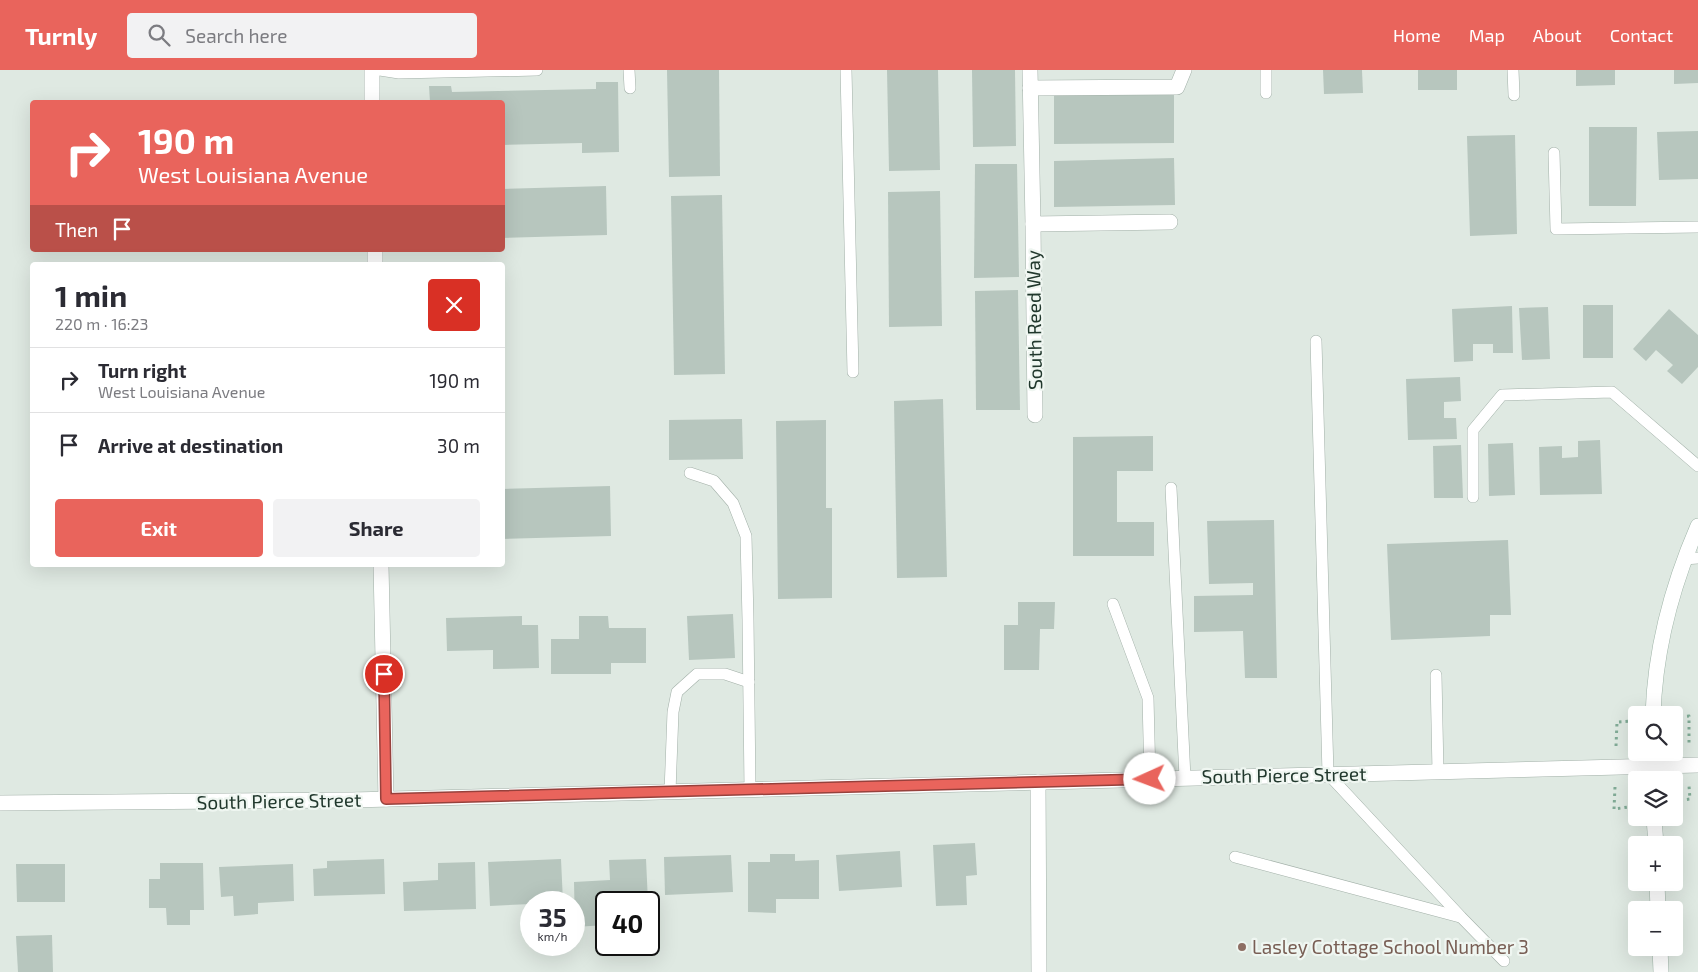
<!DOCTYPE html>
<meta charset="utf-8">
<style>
body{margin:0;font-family:"Exo 2",sans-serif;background:#f2f2f3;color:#2b2b33;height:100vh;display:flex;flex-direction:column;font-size:19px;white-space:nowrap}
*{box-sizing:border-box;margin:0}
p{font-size:16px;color:#7c7c81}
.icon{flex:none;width:28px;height:28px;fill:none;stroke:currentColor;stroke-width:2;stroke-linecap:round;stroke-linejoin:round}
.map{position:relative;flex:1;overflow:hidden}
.details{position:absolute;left:30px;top:192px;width:475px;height:305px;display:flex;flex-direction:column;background:#fff;border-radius:5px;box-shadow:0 5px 20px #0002}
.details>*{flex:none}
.top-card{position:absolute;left:30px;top:30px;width:475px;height:152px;border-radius:5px;box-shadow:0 5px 20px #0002;background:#e9645c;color:#fff;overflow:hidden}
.controls{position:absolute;left:1628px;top:636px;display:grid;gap:10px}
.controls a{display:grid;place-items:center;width:55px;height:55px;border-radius:5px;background:#fff;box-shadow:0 5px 20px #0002;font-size:25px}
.speed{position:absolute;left:520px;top:821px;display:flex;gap:10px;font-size:25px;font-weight:700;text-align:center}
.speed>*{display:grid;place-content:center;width:65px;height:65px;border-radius:50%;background:#fff;box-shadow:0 5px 20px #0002;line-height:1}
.speed small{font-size:12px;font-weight:400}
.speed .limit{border:2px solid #111;border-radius:8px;background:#fff;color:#111}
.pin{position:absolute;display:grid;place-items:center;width:42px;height:42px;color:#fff;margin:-21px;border:2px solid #fff;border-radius:50%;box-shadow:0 1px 5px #0007}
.me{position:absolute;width:55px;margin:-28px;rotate:268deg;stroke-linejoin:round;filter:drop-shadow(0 0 4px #0008)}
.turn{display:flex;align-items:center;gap:18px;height:105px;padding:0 25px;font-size:22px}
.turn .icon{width:65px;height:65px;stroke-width:2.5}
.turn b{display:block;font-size:35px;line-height:42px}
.then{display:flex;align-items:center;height:48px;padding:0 25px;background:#0003;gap:10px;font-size:19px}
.round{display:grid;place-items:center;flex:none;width:52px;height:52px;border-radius:5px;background:#f2f2f3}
.headline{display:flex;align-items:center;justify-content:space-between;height:85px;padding:0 25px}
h1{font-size:30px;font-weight:700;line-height:38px}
.primary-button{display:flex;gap:10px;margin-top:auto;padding:10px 25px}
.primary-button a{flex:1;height:58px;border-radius:5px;background:#e9645c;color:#fff;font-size:20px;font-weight:700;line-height:58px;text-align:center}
.primary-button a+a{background:#f2f2f3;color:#2b2b33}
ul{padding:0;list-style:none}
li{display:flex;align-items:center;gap:15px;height:65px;padding:0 25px;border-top:1px solid #e1e1e2}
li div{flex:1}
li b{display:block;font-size:19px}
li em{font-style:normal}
header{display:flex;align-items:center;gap:30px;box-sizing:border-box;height:70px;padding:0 25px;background:#e9645c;color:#fff}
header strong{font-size:24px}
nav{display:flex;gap:28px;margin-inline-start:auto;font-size:18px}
.search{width:350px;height:45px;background:#f2f2f3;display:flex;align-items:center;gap:12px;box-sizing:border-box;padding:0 18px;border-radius:5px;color:#7c7c81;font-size:19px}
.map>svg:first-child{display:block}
.building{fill:#b7c6be}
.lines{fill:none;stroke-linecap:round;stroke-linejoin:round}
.service-casing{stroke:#a2b0a8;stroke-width:12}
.minor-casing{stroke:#a2b0a8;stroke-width:16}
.tertiary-casing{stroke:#a2b0a8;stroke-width:16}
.secondary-casing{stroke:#9fb4a8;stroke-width:16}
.path{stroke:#81ab96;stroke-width:3;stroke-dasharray:2.5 4;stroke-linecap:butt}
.service{stroke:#fff;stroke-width:11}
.minor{stroke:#fff;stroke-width:15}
.tertiary{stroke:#fff;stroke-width:15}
.secondary{stroke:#fff;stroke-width:15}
.route-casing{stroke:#97413c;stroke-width:12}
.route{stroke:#e9645c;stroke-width:9}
.education-dot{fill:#8d6e63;stroke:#eff6f1;stroke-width:2}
.labels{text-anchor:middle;stroke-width:4.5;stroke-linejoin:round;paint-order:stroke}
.street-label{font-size:19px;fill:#21382d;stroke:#eff6f1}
.education-label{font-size:19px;fill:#785e54;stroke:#eff6f1;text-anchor:start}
</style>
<header>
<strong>Turnly</strong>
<div class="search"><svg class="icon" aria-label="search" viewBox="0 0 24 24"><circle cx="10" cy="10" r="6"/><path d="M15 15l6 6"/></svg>Search here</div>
<nav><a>Home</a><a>Map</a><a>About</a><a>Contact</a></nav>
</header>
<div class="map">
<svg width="1698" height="902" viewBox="0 0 1698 902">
<rect width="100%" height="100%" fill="#dfe9e2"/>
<!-- building -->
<g class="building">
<polygon points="667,0 719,0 720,106 669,107"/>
<polygon points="887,0 938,0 940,100 889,101"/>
<polygon points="972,0 1015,0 1016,76 973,77"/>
<polygon points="1323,0 1362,0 1363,23 1324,24"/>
<rect x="1418" y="0" width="39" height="20"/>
<polygon points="1576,0 1615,0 1615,15 1576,16"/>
<polygon points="1674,0 1698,0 1698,13 1674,14"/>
<polygon points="596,12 618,12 619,82 582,83 582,73 502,75 502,32 430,32 429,16 451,16 452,22 596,19"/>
<polygon points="1174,24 1174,73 1054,74 1054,25"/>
<polygon points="1589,57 1637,57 1636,136 1589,136"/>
<polygon points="1698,61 1698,109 1659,110 1657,62"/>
<polygon points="1515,65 1517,164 1470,166 1467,66"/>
<polygon points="1174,88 1175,135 1054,137 1054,91"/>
<polygon points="975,94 1017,94 1019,207 974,208"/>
<polygon points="606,116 607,165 502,168 502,119"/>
<polygon points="940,121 942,256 889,257 888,122"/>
<polygon points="722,125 725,304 674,305 671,126"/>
<polygon points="1018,220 1020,340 976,340 975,221"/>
<rect x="1583" y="235" width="30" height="53"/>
<polygon points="1512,236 1513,283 1493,283 1493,274 1473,274 1473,291 1454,292 1452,239"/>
<polygon points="1548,237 1550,289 1522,290 1519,238"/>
<polygon points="1669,239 1698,265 1698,297 1682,314 1667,301 1673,295 1656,280 1646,291 1633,279"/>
<polygon points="1460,307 1461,331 1444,332 1444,348 1456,348 1457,369 1408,370 1406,309"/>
<polygon points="943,329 947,507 897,508 894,331"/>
<polygon points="742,349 743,389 669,390 669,350"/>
<polygon points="826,350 826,438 832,438 832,528 778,529 776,351"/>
<polygon points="1153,366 1153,401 1117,401 1117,452 1154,452 1154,486 1073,486 1073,367"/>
<polygon points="1600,370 1602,424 1540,425 1539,377 1562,376 1562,388 1578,387 1578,371"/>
<polygon points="1513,373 1515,425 1489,426 1488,374"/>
<polygon points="1461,375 1463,428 1434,428 1433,376"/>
<polygon points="610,416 611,466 502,469 502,419"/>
<polygon points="1274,450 1277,608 1245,608 1243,561 1194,562 1194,526 1253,525 1253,513 1209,514 1207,451"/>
<polygon points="1508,470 1511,545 1490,545 1490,566 1391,570 1387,474"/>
<polygon points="1018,532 1055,532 1054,559 1040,559 1039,600 1004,600 1004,555 1018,555"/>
<polygon points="733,544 735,588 689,590 687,546"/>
<polygon points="522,546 522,555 538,555 539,598 493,599 493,580 447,581 446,548"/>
<polygon points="579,546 608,546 609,558 646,558 646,593 611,593 611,604 551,604 551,569 579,569"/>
<polygon points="975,773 977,805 966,806 967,835 936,836 933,775"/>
<polygon points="900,781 902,817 839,821 836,785"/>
<polygon points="770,784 795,784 795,791 819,790 819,829 776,829 776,843 748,842 748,792 770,792"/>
<polygon points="731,785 733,822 665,825 664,787"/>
<polygon points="384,789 385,824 314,826 313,799 327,798 327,791"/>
<polygon points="561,789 563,832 531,832 531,834 490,836 488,792"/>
<polygon points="646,789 648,832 606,832 606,855 575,857 574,812 610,810 609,790"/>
<polygon points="475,792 476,839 404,841 403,812 438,810 438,793"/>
<polygon points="160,793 203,793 204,840 190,840 190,855 167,855 166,838 149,838 149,809 160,809"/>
<polygon points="16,794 65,794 65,832 17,832"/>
<polygon points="293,794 294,831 258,833 258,844 234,846 233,826 221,827 219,797"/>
<polygon points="52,865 53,902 18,902 16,866"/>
</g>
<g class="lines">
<!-- service casing -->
<g class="service-casing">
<g id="service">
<polyline points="380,0 399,3 537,0"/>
<polyline points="629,0 630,18"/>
<polyline points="846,0 853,302"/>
<polyline points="1266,0 1266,23"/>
<polyline points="1513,0 1514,25"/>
<polyline points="1554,83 1556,159 1698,157"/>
<polyline points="1316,271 1328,704 1461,847 1504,891"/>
<polyline points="690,403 714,411 733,433 746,466 748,550 750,719"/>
<polyline points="1171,418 1185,708"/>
<polyline points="1473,427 1473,360 1502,325 1612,322 1698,396"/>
<polyline points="1684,489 1698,488"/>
<polyline points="1113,534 1148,628 1150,709"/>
<polyline points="1436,605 1438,702"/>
<polyline points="670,722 673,642 677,622 697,604 725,604 749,612"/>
<polyline points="1235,787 1460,847"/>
</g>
</g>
<!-- minor casing -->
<g class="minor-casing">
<g id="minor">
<polyline points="372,0 372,32"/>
<polyline points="1030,0 1033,154 1170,152"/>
<polyline points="1030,18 1177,17 1184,0"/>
<polyline points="1033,154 1035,345"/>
<polyline points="375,180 375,195"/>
<polyline points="381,495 386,729"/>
<polyline points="1038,712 1039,902"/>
</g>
</g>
<!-- tertiary casing -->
<g class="tertiary-casing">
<polyline id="tertiary" points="0,733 352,730 1698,695"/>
</g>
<!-- secondary casing -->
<g class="secondary-casing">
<g id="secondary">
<path d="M1653 645C1655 579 1672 516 1698 456"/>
<polyline points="1652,682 1653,710"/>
<polyline points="1654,748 1656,775"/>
<polyline points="1657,812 1658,840"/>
<polyline points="1660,878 1661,902"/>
</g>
</g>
<!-- path -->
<g class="path">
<polyline points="1674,647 1689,646 1689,674"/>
<polyline points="1616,676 1617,652 1634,651"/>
<polyline points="1615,717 1614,739 1636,736"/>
<polyline points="1674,731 1690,729 1689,716"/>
</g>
<!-- service -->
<use href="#service" class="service"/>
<!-- minor -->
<use href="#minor" class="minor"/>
<!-- tertiary -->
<use href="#tertiary" class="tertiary"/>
<!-- secondary -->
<use href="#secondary" class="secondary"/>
</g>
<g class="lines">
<!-- route casing -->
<g class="route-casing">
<polyline id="route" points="384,604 386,729 1150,709"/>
</g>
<!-- route -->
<use href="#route" class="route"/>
</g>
<!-- markers -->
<circle class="education-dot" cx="1242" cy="877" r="5"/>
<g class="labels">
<!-- street labels -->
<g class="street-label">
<text transform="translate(1034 250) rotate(-91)" y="7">South Reed Way</text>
<text transform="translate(1284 705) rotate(-1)" y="7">South Pierce Street</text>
<text transform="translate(279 731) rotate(-1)" y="7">South Pierce Street</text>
</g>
<!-- education labels -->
<g class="education-label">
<text x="1252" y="884">Lasley Cottage School Number 3</text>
</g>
</g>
</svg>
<div class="controls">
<a><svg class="icon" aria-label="search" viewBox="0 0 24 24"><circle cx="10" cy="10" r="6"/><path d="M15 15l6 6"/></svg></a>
<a><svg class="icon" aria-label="layers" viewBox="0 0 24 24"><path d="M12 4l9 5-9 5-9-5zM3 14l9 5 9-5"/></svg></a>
<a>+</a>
<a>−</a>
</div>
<div class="speed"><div>35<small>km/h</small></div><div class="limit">40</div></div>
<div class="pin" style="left:384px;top:604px;background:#d93025"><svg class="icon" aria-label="arrive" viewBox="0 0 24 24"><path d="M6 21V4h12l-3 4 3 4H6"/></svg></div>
<svg class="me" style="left:1150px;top:709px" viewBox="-20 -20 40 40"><circle r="19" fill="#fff"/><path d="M0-13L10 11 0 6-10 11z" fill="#e9645c"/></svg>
<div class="top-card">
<div class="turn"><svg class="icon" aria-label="right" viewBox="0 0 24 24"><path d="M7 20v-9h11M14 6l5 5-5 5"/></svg><div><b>190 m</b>West Louisiana Avenue</div></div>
<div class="then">Then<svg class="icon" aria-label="arrive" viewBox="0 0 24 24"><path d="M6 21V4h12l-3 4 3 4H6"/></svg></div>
</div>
<section class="details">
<div class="headline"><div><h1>1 min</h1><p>220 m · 16:23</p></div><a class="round" style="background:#d93025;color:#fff"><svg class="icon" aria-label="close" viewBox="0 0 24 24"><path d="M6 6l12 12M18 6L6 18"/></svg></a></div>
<ul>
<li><svg class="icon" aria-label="right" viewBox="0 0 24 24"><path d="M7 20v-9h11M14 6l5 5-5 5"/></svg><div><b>Turn right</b><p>West Louisiana Avenue</p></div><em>190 m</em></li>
<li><svg class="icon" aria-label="arrive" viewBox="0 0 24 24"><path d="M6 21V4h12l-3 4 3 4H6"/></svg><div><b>Arrive at destination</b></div><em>30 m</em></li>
</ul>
<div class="primary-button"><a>Exit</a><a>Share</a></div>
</section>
</div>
